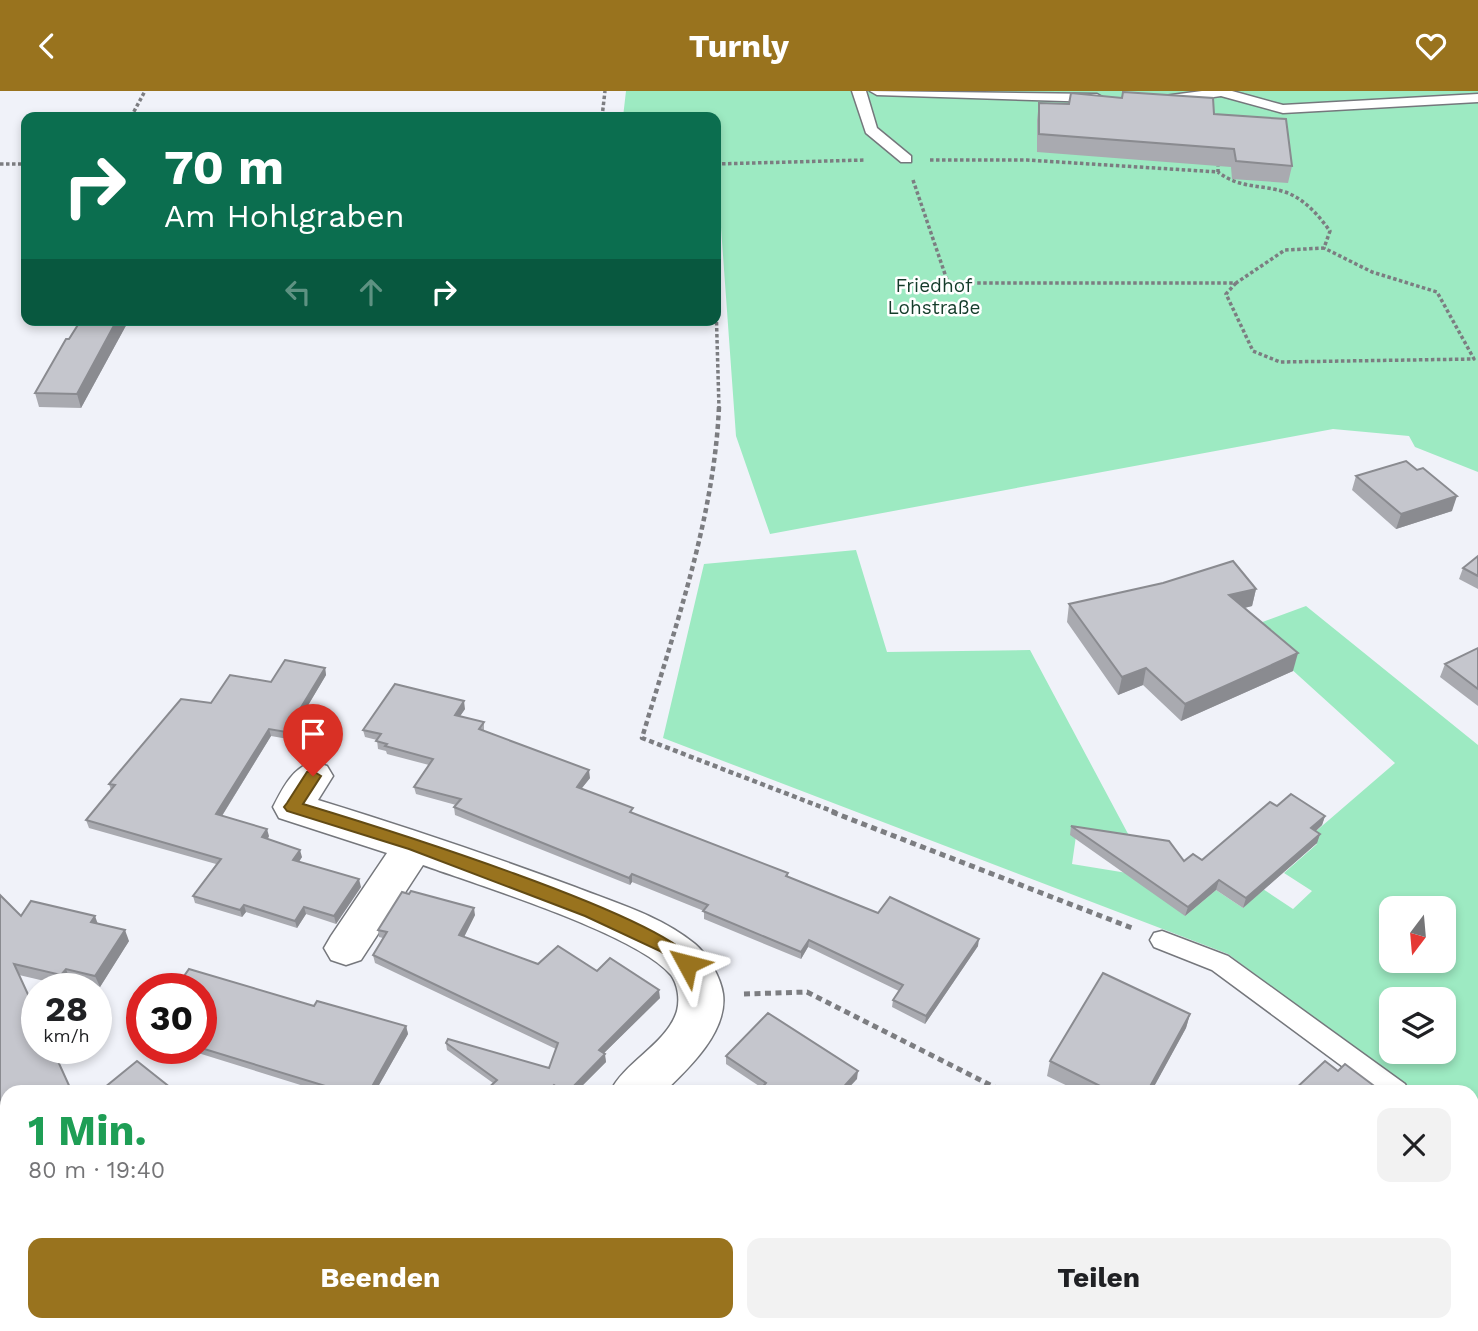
<!DOCTYPE html>
<html lang="de">
<meta charset="utf-8">
<style>
body{margin:0;font-family:"Work Sans",sans-serif;background:#f2f2f2;color:#202124;height:100vh;display:flex;flex-direction:column;font-size:26px;white-space:nowrap}
*{box-sizing:border-box;margin:0}
p{font-size:23px;color:#757577}
.icon{flex:none;width:38px;height:38px;fill:none;stroke:currentColor;stroke-width:2;stroke-linecap:round;stroke-linejoin:round}
.map{position:relative;flex:1;overflow:hidden}
.panel{position:absolute;left:0px;top:994px;width:1479px;height:247px;display:flex;flex-direction:column;background:#fff;border-radius:21px 21px 0 0;box-shadow:0 4px 10px #0003}
.panel>*{flex:none}
.hud{position:absolute;left:21px;top:21px;width:700px;height:214px;border-radius:14px;box-shadow:0 4px 10px #0003;background:#0b6e4f;color:#fff;overflow:hidden}
.needle{width:46px;rotate:196deg}
.fabs{position:absolute;left:1379px;top:805px;display:grid;gap:14px}
.fabs a{display:grid;place-items:center;width:77px;height:77px;border-radius:14px;background:#fff;box-shadow:0 4px 10px #0003;font-size:35px}
.speed{position:absolute;left:21px;top:882px;display:flex;gap:14px;font-size:35px;font-weight:700;text-align:center}
.speed>*{display:grid;place-content:center;width:91px;height:91px;border-radius:50%;background:#fff;box-shadow:0 4px 10px #0003;line-height:1}
.speed small{font-size:18px;font-weight:400}
.speed .limit{border:10px solid #d22;background:#fff;color:#111}
.pin{position:absolute;display:grid;place-items:center;width:60px;height:60px;color:#fff;margin:-72px -30px;border-radius:50% 50% 50% 0;rotate:-45deg;box-shadow:0 0 7px #0007}
.pin .icon{rotate:45deg}
.me{position:absolute;width:77px;margin:-38px;rotate:308deg;stroke-linejoin:round;filter:drop-shadow(0 0 5px #0008)}
.turn{display:flex;align-items:center;gap:24px;height:147px;padding:0 28px;font-size:32px}
.turn .icon{width:91px;height:91px;stroke-width:2.5}
.turn b{display:block;font-size:49px;line-height:60px}
.lanes{display:flex;align-items:center;height:66px;padding:0 28px;background:#0003;justify-content:center;gap:35px;direction:ltr}
.lanes .off{opacity:.35}
.round{display:grid;place-items:center;flex:none;width:74px;height:74px;border-radius:14px;background:#f2f2f2}
.overview{display:flex;align-items:center;justify-content:space-between;height:119px;padding:0 28px}
h1{font-size:42px;font-weight:700;line-height:52px;color:#1e9e55}
.action{display:flex;gap:14px;margin-top:auto;padding:14px 28px}
.action a{flex:1;height:80px;border-radius:14px;background:#99731e;color:#fff;font-size:28px;font-weight:700;line-height:80px;text-align:center}
.action a+a{background:#f2f2f2;color:#202124}
header{display:flex;justify-content:space-between;align-items:center;height:91px;padding:0 28px;background:#99731e;color:#fff;font-size:32px;font-weight:700}
.map>svg:first-child{display:block}
.green{fill:#9deac2;fill-rule:evenodd}
.lines{fill:none;stroke-linecap:round;stroke-linejoin:round}
.lane-casing{stroke:#75777c;stroke-width:3}
.street-casing{stroke:#75777c;stroke-width:3}
.path-far2{stroke:#7c7d81;stroke-width:3.5;stroke-dasharray:3.5 2.5;stroke-linecap:butt}
.path-far1{stroke:#7c7d81;stroke-width:4.5;stroke-dasharray:5 3.5;stroke-linecap:butt}
.path{stroke:#7c7d81;stroke-width:5;stroke-dasharray:6 4.5;stroke-linecap:butt}
.lane{fill:#fff;fill-rule:evenodd}
.street{fill:#fff;fill-rule:evenodd}
.wall{fill:#a9aab0}
.shaded-wall{fill:#8a8b90}
.building{fill:#c5c6cd;stroke:#8a8b90;stroke-width:2}
.route{fill:#99731e;stroke:#634b14;stroke-width:2}
.labels{text-anchor:middle;stroke-width:5;stroke-linejoin:round;paint-order:stroke}
.far-park-label{font-size:19px;fill:#143c2a;stroke:#fff}
</style>
<header><svg class="icon" aria-label="back" viewBox="0 0 24 24"><path d="M15 5l-7 7 7 7"/></svg>Turnly<svg class="icon" aria-label="heart" viewBox="0 0 24 24"><path d="M12 20l-8-8c-3-5 5-10 8-4 3-6 11-1 8 4z"/></svg></header>
<div class="map">
<svg width="1478" height="1240" viewBox="0 0 1478 1240">
<rect width="100%" height="100%" fill="#f0f2f9"/>
<!-- green -->
<g class="green">
<polygon points="626,0 1478,0 1478,381 1415,356 1409,345 1333,338 770,443 736,345 716,67 716,26 623,26"/>
<path d="M856 459 887 561 1030 559 1134 754 1076 745 1072 773 1170 789 1185 825 1216 799 1243 817 1263 798 1293 818 1312 800 1284 782 1317 753 1308 747 1395 672 1246 537 1306 515 1478 654V1026L1472 1033V1001H1412L1228 863 663 647 704 473ZM1391 817H1444V870H1391ZM1391 908H1444V961H1391Z"/>
</g>
<g class="lines">
<!-- lane casing -->
<g class="lane-casing">
<g id="lane">
<polygon points="852,0 866,0 877,37 911,65 911,71 901,71 866,42"/>
<polygon points="870,0 1097,3 1104,7 1097,11 877,4"/>
<polygon points="1202,0 1232,0 1283,14 1478,3 1478,11 1283,22 1221,5 1164,13 1157,9 1164,5"/>
<polygon points="1162,840 1228,865 1405,993 1409,1001 1377,1001 1212,879 1154,856 1150,849 1154,842"/>
</g>
</g>
<!-- street casing -->
<g class="street-casing">
<g id="street">
<path d="M313 671 327 675 333 685 318 709C406 736 489 764 575 796 616 812 661 825 695 853 708 864 721 887 723 903 728 941 688 978 664 1001H610C625 970 667 953 677 920 680 908 678 894 671 884 637 843 478 794 423 774L361 869 346 874 331 869 324 857 331 845 387 762 279 727 273 716C283 697 292 677 313 671Z"/>
<polygon points="1478,1054 1478,1101 1472,1103 1472,1056"/>
<polygon points="376,1234 431,1234 428,1240 373,1240"/>
<polygon points="1316,1234 1370,1234 1367,1240 1313,1240"/>
</g>
</g>
<!-- path-far2 -->
<g class="path-far2">
<polyline points="131,26 145,0"/>
<polyline points="602,26 605,0"/>
<polyline points="930,69 1027,69 1218,81 1218,75"/>
<polyline points="0,73 26,73"/>
<polyline points="716,73 865,69"/>
<path d="M913 89 948 192H1236L1285 159 1324 157 1330 140C1318 124 1305 108 1285 101 1260 93 1240 98 1218 81"/>
<polyline points="1236,192 1226,203 1253,260 1280,271 1474,268 1437,201 1372,181 1324,157"/>
<polyline points="716,213 719,317"/>
</g>
<!-- path-far1 -->
<path class="path-far1" d="M719 316C714 429 674 539 642 647L837 722"/>
<!-- path -->
<g class="path">
<polyline points="832,721 1132,837"/>
<polyline points="744,903 807,901 1004,1001"/>
</g>
<!-- lane -->
<use href="#lane" class="lane"/>
<!-- street -->
<use href="#street" class="street"/>
</g>
<!-- wall -->
<g class="wall">
<polygon points="1123,1 1214,23 1292,75 1288,92 1232,88 1231,76 1037,61 1037,29 1039,12 1069,13 1122,7"/>
<polygon points="81,229 129,229 81,317 39,316 35,302"/>
<polygon points="1356,385 1452,420 1396,438 1352,399"/>
<polygon points="1478,465 1478,498 1459,488 1463,477"/>
<polygon points="1256,498 1252,515 1244,517 1293,580 1181,630 1143,594 1118,604 1067,531 1069,513"/>
<polygon points="1478,557 1478,615 1440,586 1445,573"/>
<polygon points="325,577 326,584 288,648 271,645 222,725 269,745 268,748 302,766 299,771 361,796 336,833 306,823 297,837 246,821 242,826 195,812 193,805 216,773 89,737 86,729 111,699 109,693 211,612 271,591"/>
<polygon points="465,618 460,625 484,631 484,640 590,687 582,697 634,723 788,782 788,786 878,822 978,855 925,933 892,916 893,909 899,900 808,856 801,868 704,828 704,820 632,791 630,794 455,724 454,716 456,714 416,703 414,696 429,674 387,663 386,660 378,658 377,649 365,646 363,639"/>
<polygon points="1277,715 1325,725 1322,734 1316,740 1320,743 1317,752 1243,817 1216,799 1185,825 1070,744 1071,735 1184,770 1202,769"/>
<polygon points="0,804 21,825 98,833 129,850 100,896 70,889 66,895 19,884 7,1001 7,1071 0,1074"/>
<polygon points="475,824 464,846 538,873 597,880 660,907 604,962 606,971 576,1001 484,1001 493,992 447,959 446,952 549,977 556,958 375,872 373,864 383,847 379,846 378,839"/>
<polygon points="314,915 406,935 408,943 375,1001 323,1001 182,957 201,957"/>
<polygon points="1190,923 1186,937 1151,1001 1080,1001 1047,985 1050,970"/>
<polygon points="726,965 857,988 762,997 726,973"/>
<polygon points="91,1234 285,1234 293,1240 98,1240"/>
<polygon points="1050,1234 1195,1234 1194,1240 1054,1240 1049,1237"/>
</g>
<!-- shaded-wall -->
<g class="shaded-wall">
<polygon points="117,229 129,229 81,317 77,303"/>
<polygon points="1457,405 1452,420 1396,438 1401,423"/>
<polygon points="1256,498 1252,515 1225,522 1229,504"/>
<polygon points="1298,562 1293,580 1181,630 1185,613"/>
<polygon points="325,577 326,584 288,648 286,641"/>
<polygon points="1146,577 1143,594 1118,604 1122,586"/>
<polygon points="464,610 465,618 456,631 455,624"/>
<polygon points="269,638 271,645 218,731 216,723"/>
<polygon points="589,679 590,687 577,703 577,696"/>
<polygon points="1325,725 1322,734 1308,747 1311,737"/>
<polygon points="267,738 269,745 264,753 262,746"/>
<polygon points="1320,743 1317,752 1243,817 1246,807"/>
<polygon points="300,759 302,766 295,776 293,769"/>
<polygon points="632,783 632,791 630,794 629,787"/>
<polygon points="359,788 361,796 336,833 334,825"/>
<polygon points="1219,789 1216,799 1185,825 1188,816"/>
<polygon points="244,814 246,821 242,826 240,819"/>
<polygon points="304,816 306,823 297,837 295,830"/>
<polygon points="474,817 475,824 461,852 459,844"/>
<polygon points="95,825 99,836 91,831"/>
<polygon points="125,839 129,850 100,896 95,885"/>
<polygon points="979,848 978,855 925,933 926,925"/>
<polygon points="809,849 808,856 801,868 801,861"/>
<polygon points="66,878 70,889 66,895 61,884"/>
<polygon points="659,899 660,907 600,966 599,959"/>
<polygon points="1190,923 1186,937 1151,1001 1147,1001"/>
<polygon points="406,935 408,943 375,1001 369,1001"/>
<polygon points="605,963 606,971 576,1001 568,1001"/>
<polygon points="858,980 857,988 845,1001 839,1001"/>
<polygon points="554,994 555,1001 547,1001"/>
<polygon points="7,1058 7,1071 0,1074 0,1061"/>
<polygon points="111,1234 114,1240 105,1240"/>
<polygon points="578,1234 585,1234 579,1240 572,1240"/>
</g>
<!-- building -->
<g class="building">
<polygon points="1123,1 1213,7 1214,23 1286,28 1292,75 1236,70 1234,58 1039,43 1039,12 1069,13 1071,2 1122,7"/>
<polygon points="81,229 117,229 77,303 35,302 66,248 69,248"/>
<polygon points="1406,370 1417,379 1423,377 1457,405 1401,423 1356,385"/>
<polygon points="1478,465 1478,485 1463,477"/>
<polygon points="1233,470 1256,498 1229,504 1298,562 1185,613 1146,577 1122,586 1069,513 1163,492"/>
<polygon points="1478,557 1478,598 1445,573"/>
<polygon points="285,569 325,577 286,641 269,638 216,723 267,738 262,746 300,759 293,769 359,788 334,825 304,816 295,830 244,814 240,819 193,805 221,768 86,729 115,694 109,693 181,608 211,612 230,584 271,591"/>
<polygon points="395,593 464,610 455,624 484,631 479,638 589,679 577,696 633,717 630,721 788,782 786,785 878,822 890,806 979,848 926,925 893,909 903,894 809,849 801,861 703,820 708,814 632,783 629,787 454,716 461,708 414,696 433,668 385,655 387,653 376,650 381,643 363,639"/>
<polygon points="1291,703 1325,725 1311,737 1320,743 1246,807 1219,789 1188,816 1071,735 1169,750 1184,770 1193,763 1202,769 1270,711 1277,715"/>
<polygon points="411,800 474,817 459,844 538,873 558,855 597,880 610,867 659,899 599,959 605,963 568,1001 564,1001 554,994 547,1001 484,1001 497,989 446,952 448,948 549,977 558,952 373,864 387,841 378,839 402,801 409,803"/>
<polygon points="0,804 21,825 31,810 95,825 91,831 125,839 95,885 66,878 61,884 14,873 37,923 37,957 52,957 72,1001 7,1001 7,1058 0,1061"/>
<polygon points="189,878 314,915 317,910 406,935 369,1001 345,1001 201,957 201,898 175,898"/>
<polygon points="1103,882 1190,923 1147,1001 1112,1001 1050,970"/>
<polygon points="768,922 858,980 839,1001 758,1001 766,992 726,965"/>
<polygon points="137,970 176,1001 99,1001"/>
<polygon points="1325,970 1338,980 1345,973 1373,994 1368,999 1371,1001 1292,1001"/>
<polygon points="1478,1217 1478,1240 1463,1240 1460,1238 1464,1234 1472,1234 1472,1224"/>
<polygon points="97,1234 285,1234 293,1240 117,1240 111,1234 104,1240"/>
<polygon points="478,1234 578,1234 572,1240 477,1240"/>
<polygon points="1061,1234 1195,1234 1194,1240 1057,1240"/>
</g>
<!-- route -->
<path class="route" d="M313 680 321 685 303 713C366 732 672 826 696 873L687 880 660 860 585 825 409 758 287 720 284 716 287 712 307 681Z"/>
<g class="labels">
<!-- far-park labels -->
<g class="far-park-label">
<text x="934" y="201">Friedhof<tspan x="934" dy="22">Lohstraße</tspan></text>
</g>
</g>
</svg>
<div class="fabs">
<a><svg class="needle" viewBox="-14 -14 28 28"><path d="M0-13l5 13h-10z" fill="#e53935"/><path d="M0 13l5-13h-10z" fill="#757577"/></svg></a>
<a><svg class="icon" aria-label="layers" viewBox="0 0 24 24"><path d="M12 4l9 5-9 5-9-5zM3 14l9 5 9-5"/></svg></a>
</div>
<div class="speed"><div>28<small>km/h</small></div><div class="limit">30</div></div>
<div class="pin" style="left:313px;top:685px;background:#d93025"><svg class="icon" aria-label="arrive" viewBox="0 0 24 24"><path d="M6 21V4h12l-3 4 3 4H6"/></svg></div>
<svg class="me" style="left:687px;top:873px" viewBox="-20 -20 40 40"><path d="M0-17L14 15 0 8-14 15z" fill="#99731e" stroke="#fff" stroke-width="4"/></svg>
<div class="hud">
<div class="turn"><svg class="icon" aria-label="right" viewBox="0 0 24 24"><path d="M7 20v-9h11M14 6l5 5-5 5"/></svg><div><b>70 m</b>Am Hohlgraben</div></div>
<div class="lanes"><svg class="icon off" aria-label="left" viewBox="0 0 24 24"><path d="M17 20v-9H6M10 6l-5 5 5 5"/></svg><svg class="icon off" aria-label="ahead" viewBox="0 0 24 24"><path d="M12 20V5M6 11l6-6 6 6"/></svg><svg class="icon" aria-label="right" viewBox="0 0 24 24"><path d="M7 20v-9h11M14 6l5 5-5 5"/></svg></div>
</div>
<section class="panel">
<div class="overview"><div><h1>1 Min.</h1><p>80 m · 19:40</p></div><a class="round"><svg class="icon" aria-label="close" viewBox="0 0 24 24"><path d="M6 6l12 12M18 6L6 18"/></svg></a></div>
<div class="action"><a>Beenden</a><a>Teilen</a></div>
</section>
</div>
